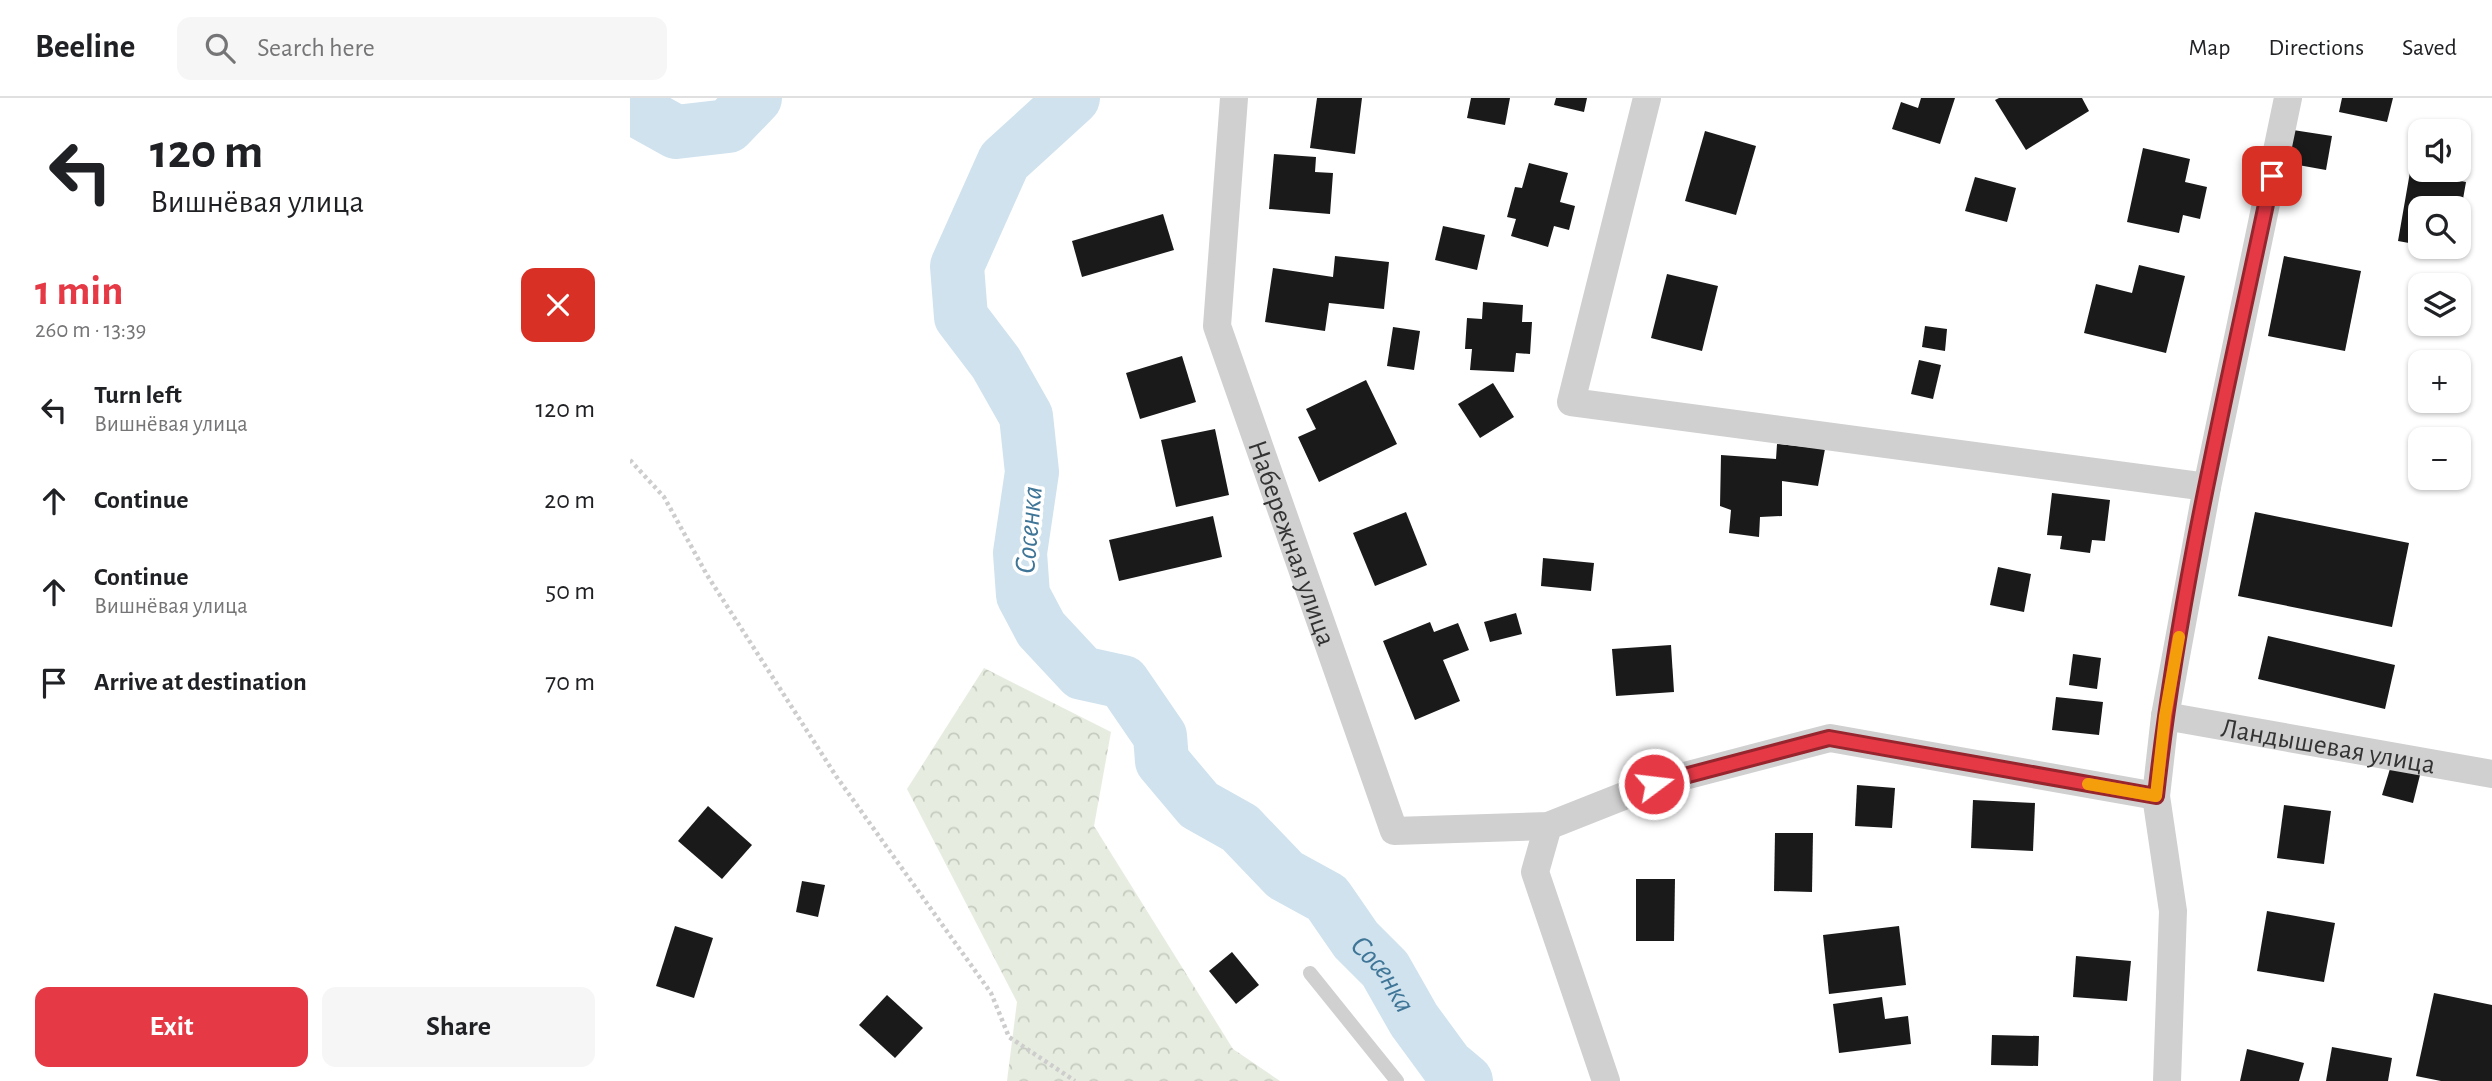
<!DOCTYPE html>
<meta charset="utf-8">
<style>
body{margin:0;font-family:"Alegreya Sans",sans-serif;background:#f6f6f6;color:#202124;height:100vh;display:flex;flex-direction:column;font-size:26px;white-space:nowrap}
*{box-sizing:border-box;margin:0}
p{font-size:23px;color:#757577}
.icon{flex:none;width:38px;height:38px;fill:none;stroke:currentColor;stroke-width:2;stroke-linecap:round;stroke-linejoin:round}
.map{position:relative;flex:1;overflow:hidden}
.side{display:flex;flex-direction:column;background:#fff;width:630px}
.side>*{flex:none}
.guide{background:#fff;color:#202124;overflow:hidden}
.buttons{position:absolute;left:1778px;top:21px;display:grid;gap:14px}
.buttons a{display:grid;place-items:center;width:63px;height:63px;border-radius:14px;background:#fff;box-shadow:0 2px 5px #0004;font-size:35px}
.pin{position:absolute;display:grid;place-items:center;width:60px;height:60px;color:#fff;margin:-30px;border-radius:14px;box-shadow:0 4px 10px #0006}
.me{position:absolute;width:77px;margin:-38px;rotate:75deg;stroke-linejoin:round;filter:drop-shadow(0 0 5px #0008)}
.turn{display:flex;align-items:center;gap:24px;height:147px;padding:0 35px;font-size:32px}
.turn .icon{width:91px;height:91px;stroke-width:2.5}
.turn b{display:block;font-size:49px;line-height:60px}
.round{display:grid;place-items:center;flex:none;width:74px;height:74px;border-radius:14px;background:#f6f6f6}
.overview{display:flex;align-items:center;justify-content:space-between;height:119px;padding:0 35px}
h1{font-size:42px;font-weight:600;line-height:52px;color:#e63946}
.button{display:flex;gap:14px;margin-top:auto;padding:14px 35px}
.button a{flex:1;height:80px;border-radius:14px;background:#e63946;color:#fff;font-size:28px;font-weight:600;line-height:80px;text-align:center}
.button a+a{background:#f6f6f6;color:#202124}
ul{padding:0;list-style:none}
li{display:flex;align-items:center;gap:21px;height:91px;padding:0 35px}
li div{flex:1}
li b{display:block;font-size:26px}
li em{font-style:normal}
header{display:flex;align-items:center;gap:42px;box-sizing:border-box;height:98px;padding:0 35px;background:#fff;border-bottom:2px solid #e0e0e0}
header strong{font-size:33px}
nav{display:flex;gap:38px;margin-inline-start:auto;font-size:24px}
.search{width:490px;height:63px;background:#f6f6f6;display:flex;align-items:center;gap:18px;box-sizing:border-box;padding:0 24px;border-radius:14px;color:#757577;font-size:26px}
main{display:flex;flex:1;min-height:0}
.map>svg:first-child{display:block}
.forest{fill:url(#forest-crowns)}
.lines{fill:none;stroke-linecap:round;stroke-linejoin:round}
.river{stroke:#cfe2ee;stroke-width:54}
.building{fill:#1a1a1a}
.path{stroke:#cdcdcd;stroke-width:4.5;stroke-dasharray:3.5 3.5;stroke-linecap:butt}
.lane{stroke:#d0d0d0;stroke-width:14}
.street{stroke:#d0d0d0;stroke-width:28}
.route-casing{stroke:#96252e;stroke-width:18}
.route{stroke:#e63946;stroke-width:12}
.slow{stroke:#f59e0b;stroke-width:12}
.labels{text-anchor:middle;stroke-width:7;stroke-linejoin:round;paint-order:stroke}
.street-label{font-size:28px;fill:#333;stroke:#fff}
.water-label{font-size:30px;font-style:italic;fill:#3f7597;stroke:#fff}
</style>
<header>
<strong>Beeline</strong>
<div class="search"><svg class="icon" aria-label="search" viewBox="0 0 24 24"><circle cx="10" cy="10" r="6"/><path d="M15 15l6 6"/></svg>Search here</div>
<nav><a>Map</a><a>Directions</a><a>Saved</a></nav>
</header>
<main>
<section class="side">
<div class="guide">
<div class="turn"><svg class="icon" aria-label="left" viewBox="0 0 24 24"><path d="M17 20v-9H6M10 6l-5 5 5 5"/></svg><div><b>120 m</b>Вишнёвая улица</div></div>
</div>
<div class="overview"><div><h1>1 min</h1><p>260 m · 13:39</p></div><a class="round" style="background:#d93025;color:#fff"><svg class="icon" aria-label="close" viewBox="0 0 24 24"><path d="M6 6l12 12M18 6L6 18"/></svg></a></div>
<ul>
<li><svg class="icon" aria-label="left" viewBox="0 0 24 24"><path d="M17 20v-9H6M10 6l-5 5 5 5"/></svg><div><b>Turn left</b><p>Вишнёвая улица</p></div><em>120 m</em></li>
<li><svg class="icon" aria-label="ahead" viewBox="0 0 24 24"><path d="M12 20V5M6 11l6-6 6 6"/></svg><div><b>Continue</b></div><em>20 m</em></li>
<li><svg class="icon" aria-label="ahead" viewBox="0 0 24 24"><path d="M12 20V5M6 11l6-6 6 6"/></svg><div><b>Continue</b><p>Вишнёвая улица</p></div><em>50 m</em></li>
<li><svg class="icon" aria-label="arrive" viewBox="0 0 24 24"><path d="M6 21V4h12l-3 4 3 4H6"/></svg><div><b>Arrive at destination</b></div><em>70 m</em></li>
</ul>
<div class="button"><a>Exit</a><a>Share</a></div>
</section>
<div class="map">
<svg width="1862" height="983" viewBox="0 0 1862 983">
<defs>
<pattern id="forest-crowns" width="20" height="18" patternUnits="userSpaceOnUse" patternTransform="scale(1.75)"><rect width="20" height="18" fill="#e6ecdf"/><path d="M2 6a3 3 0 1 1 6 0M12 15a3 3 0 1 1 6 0" fill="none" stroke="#c6cbc0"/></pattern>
</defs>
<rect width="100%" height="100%" fill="#fff"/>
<!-- forest -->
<polygon class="forest" points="354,570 481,634 464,728 603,951 650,983 377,983 387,904 277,691"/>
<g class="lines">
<!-- river -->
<g class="river">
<path id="s1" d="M443 0 374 63 327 168 331 219 366 265 396 318 402 374 390 455 393 497 411 531 452 575 493 584 530 638 532 663 569 707 610 730 655 777 697 800 726 842 755 871 784 922 817 967 836 983"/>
<polyline points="0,1 10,14 46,34 98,28 125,0"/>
</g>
</g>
<!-- building -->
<g class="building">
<polygon points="687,0 732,0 725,56 680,50"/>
<polygon points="841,0 880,0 875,27 837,20"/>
<polygon points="926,0 957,0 954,14 924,7"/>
<polygon points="1291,0 1325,0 1310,46 1262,31 1271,4 1288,10"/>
<polygon points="1369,0 1452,0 1459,13 1396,52 1365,2"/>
<polygon points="1712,0 1763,0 1757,24 1709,14"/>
<polygon points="1663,32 1702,38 1696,72 1657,65"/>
<polygon points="1075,33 1126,48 1106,117 1055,103"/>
<polygon points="1513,50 1560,61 1555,84 1577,89 1570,121 1553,117 1549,135 1497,124"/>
<polygon points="644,56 686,59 685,74 703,75 700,116 639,111"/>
<polygon points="899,65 938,75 930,104 945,108 939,132 924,128 918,149 881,138 886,121 877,119 885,89 892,90"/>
<polygon points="1780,74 1836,84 1830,118 1829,110 1790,110 1790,147 1768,143"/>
<polygon points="1345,79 1386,90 1377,124 1335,113"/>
<polygon points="533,116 544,152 452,179 442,143"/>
<polygon points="813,128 855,137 847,172 805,162"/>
<polygon points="705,158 759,164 754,211 699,205 695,233 635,224 643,170 703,179"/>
<polygon points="1654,158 1731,173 1715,253 1638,238"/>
<polygon points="1509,167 1555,178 1536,255 1454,235 1466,186 1502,195"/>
<polygon points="1037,176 1088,188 1072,253 1021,240"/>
<polygon points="853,204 893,207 892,224 902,224 900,256 886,255 884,274 840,272 842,251 835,251 837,220 852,221"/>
<polygon points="1295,228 1317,231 1315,253 1292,249"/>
<polygon points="763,229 790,233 784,272 757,268"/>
<polygon points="552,258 566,304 510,321 496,275"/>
<polygon points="1289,262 1311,267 1303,301 1281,296"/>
<polygon points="736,282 767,346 689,384 668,339 686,331 676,311"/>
<polygon points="863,285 884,319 850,340 828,306"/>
<polygon points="585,331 599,397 546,409 531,342"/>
<polygon points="1147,346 1195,351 1188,388 1152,383 1152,418 1130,419 1129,439 1099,435 1101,412 1090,408 1091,357 1146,361"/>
<polygon points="1422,395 1480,402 1475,443 1462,442 1460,455 1430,451 1432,438 1417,437"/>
<polygon points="776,414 797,467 745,488 723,435"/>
<polygon points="1625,414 1779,445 1762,529 1608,498"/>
<polygon points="583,418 592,459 489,483 479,442"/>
<polygon points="913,460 964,465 961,493 911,488"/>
<polygon points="1368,469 1401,476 1394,514 1360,507"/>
<polygon points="886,515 892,536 860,544 854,524"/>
<polygon points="800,524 804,534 828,525 839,552 813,562 830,603 785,622 753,543"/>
<polygon points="1638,538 1765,567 1755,611 1628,581"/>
<polygon points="1041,547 1044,594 986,598 982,551"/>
<polygon points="1443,556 1471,560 1467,591 1439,587"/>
<polygon points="1426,599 1473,604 1469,637 1422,632"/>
<polygon points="1763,661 1792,669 1783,705 1752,697"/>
<polygon points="1227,687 1265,690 1262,730 1225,728"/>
<polygon points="1343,702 1405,705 1403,753 1341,750"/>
<polygon points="1654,707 1701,713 1694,766 1647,760"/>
<polygon points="78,708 122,747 92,781 48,743"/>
<polygon points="1145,735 1183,735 1182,794 1144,793"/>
<polygon points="1006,781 1045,781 1044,843 1006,843"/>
<polygon points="172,783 195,787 188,819 166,814"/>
<polygon points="1637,813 1705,825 1694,884 1627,873"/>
<polygon points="45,828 83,840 64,900 26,888"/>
<polygon points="1269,828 1276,887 1199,896 1193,837"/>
<polygon points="602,854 629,887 606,906 579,873"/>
<polygon points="1446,858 1501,863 1497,903 1443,899"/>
<polygon points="1804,895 1862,907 1862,983 1811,983 1786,978"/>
<polygon points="257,897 293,930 265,960 229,927"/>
<polygon points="1252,899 1255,921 1278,918 1281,946 1209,955 1203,906"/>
<polygon points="1362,937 1409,938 1408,968 1361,967"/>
<polygon points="1702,949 1762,960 1758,983 1696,983"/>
<polygon points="1617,951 1674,965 1669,983 1610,983"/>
</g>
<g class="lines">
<!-- path -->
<polyline class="path" points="0,362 34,399 77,477 206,678 361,895 379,939 445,983"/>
<!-- lane -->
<polyline class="lane" points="680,875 767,983"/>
<!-- street -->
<g class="street">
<path id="s2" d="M604 0 587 228 764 733 918 728 1024 686 1200 640 1526 698"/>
<polyline points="1017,0 941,304 1577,389"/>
<path id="s3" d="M1535 618 1862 676"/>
<polyline points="918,728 905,774 976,983"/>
<polyline points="1537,983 1543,813 1526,698 1535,618 1577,389 1658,0"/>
</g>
</g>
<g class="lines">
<!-- route casing -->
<g class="route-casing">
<path id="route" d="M1024 686 1199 640 1526 698C1549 489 1599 283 1642 78"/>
</g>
<!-- route -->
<use href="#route" class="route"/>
<!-- slow -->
<polyline class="slow" points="1458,686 1526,698 1535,618 1549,539"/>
</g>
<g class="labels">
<!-- street labels -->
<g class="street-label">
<text dy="10" stroke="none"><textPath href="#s2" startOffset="458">Набережная улица</textPath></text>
<text dy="10" stroke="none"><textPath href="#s3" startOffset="166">Ландышевая улица</textPath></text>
</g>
<!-- water labels -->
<g class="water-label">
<text transform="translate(398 432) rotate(-85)" y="10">Сосенка</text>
<text dy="10" stroke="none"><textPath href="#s1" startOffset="1102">Сосенка</textPath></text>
</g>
</g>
</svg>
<div class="buttons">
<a><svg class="icon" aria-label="sound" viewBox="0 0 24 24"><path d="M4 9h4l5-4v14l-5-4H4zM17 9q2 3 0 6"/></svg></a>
<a><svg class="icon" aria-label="search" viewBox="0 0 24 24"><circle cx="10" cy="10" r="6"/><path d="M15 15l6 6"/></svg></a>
<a><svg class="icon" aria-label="layers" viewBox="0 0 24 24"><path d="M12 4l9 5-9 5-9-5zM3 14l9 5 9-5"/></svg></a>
<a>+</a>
<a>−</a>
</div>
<div class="pin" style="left:1642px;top:78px;background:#d93025"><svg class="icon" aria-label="arrive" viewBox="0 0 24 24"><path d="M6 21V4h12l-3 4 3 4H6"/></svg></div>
<svg class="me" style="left:1024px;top:686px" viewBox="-20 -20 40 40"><circle r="17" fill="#e63946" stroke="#fff" stroke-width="3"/><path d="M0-11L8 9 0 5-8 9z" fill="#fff"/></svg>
</div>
</main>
